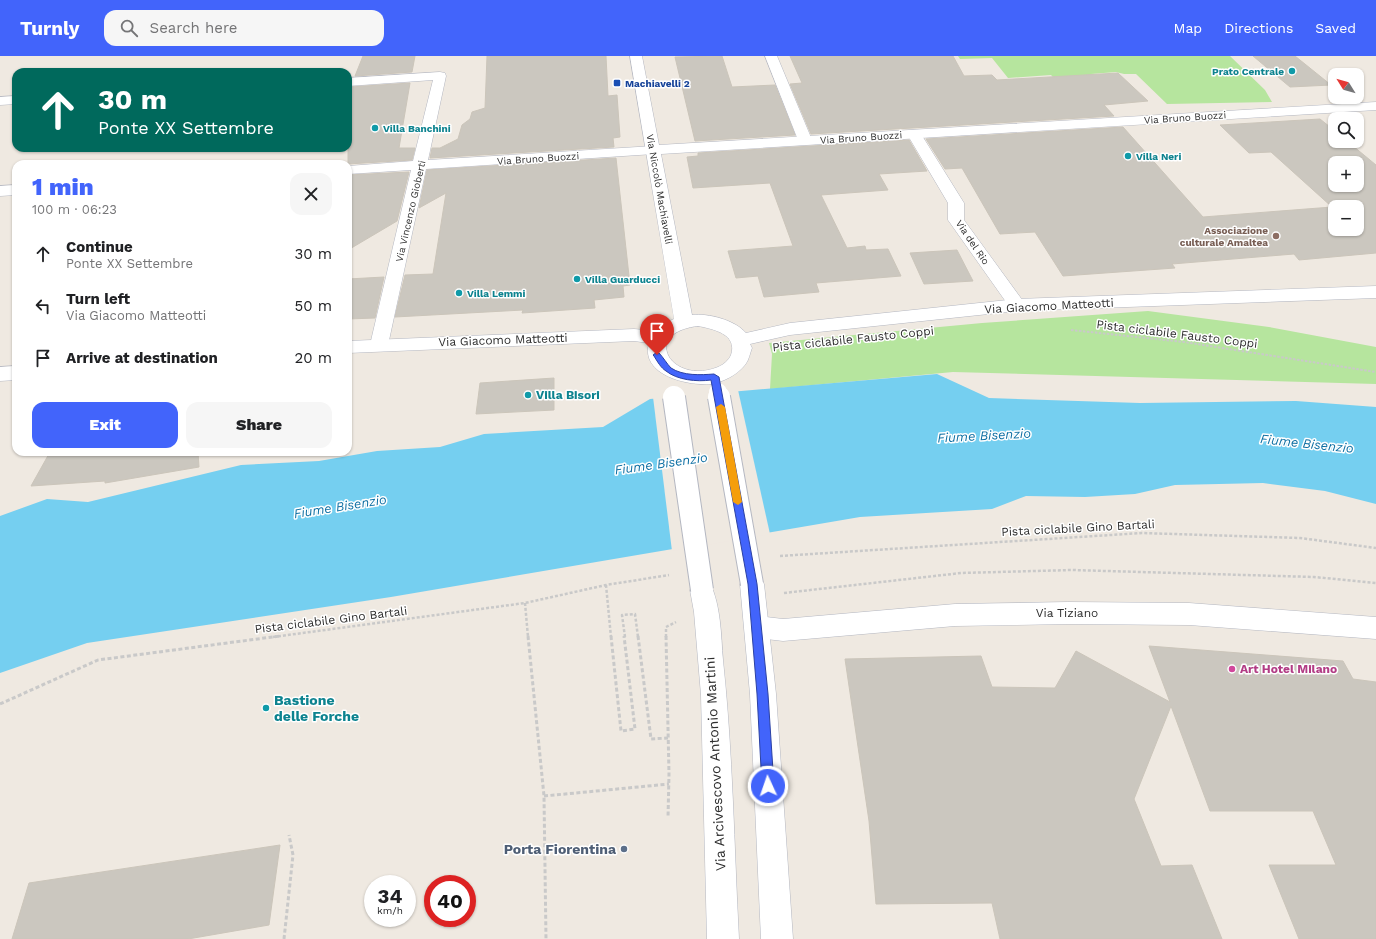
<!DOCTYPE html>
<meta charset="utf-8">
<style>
body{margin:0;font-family:"Work Sans",sans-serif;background:#f6f6f6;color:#202124;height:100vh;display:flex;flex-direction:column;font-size:15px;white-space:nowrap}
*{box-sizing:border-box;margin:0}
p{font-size:13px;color:#757577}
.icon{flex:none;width:22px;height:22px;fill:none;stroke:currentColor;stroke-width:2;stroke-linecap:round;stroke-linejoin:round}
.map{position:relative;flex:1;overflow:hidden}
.side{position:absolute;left:12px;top:104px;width:340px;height:296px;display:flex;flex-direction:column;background:#fff;border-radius:12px;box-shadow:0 1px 3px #0004}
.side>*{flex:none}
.guide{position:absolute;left:12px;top:12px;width:340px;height:84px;border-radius:12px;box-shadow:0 1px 3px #0004;background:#00695c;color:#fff;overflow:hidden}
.needle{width:26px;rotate:307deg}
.tools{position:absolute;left:1328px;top:12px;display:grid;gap:8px}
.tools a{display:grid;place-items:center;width:36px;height:36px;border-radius:8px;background:#fff;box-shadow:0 1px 3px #0004;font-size:20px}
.speed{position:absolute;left:364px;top:819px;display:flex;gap:8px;font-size:20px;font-weight:700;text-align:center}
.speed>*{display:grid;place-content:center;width:52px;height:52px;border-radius:50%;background:#fff;box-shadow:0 1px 3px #0004;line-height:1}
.speed small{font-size:10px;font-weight:400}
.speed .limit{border:6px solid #d22;background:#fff;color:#111}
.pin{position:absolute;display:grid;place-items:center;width:34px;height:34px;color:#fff;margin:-41px -17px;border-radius:50% 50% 50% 0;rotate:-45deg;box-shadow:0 0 4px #0007}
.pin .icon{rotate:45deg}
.me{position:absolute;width:44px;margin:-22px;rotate:357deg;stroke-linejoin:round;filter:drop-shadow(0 0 3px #0008)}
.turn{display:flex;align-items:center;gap:14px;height:84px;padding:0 20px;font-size:18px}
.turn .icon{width:52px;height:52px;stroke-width:2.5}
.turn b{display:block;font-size:28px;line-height:34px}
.round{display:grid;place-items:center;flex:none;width:42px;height:42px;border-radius:12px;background:#f6f6f6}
.overview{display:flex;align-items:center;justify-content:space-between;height:68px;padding:0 20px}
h1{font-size:24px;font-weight:800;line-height:30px;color:#4264fb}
.cta{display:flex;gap:8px;margin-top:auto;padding:8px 20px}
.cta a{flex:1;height:46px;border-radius:12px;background:#4264fb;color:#fff;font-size:16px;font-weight:800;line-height:46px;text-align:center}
.cta a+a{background:#f6f6f6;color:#202124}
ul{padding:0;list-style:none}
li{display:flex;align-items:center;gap:12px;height:52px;padding:0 20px}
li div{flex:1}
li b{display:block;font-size:15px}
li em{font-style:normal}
header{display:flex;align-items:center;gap:24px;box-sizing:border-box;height:56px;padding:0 20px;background:#4264fb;color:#fff}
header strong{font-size:19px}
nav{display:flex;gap:22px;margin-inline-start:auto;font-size:14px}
.search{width:280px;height:36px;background:#f6f6f6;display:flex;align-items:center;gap:10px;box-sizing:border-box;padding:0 14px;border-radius:12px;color:#757577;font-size:15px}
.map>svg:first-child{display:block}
.green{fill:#b6e59e}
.water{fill:#75cff0}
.pier{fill:#efe9e1}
.building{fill:#cbc7bf;stroke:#cbc5ba;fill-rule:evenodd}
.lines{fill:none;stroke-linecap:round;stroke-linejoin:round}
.minor-casing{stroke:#b4b7c1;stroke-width:1}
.tertiary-casing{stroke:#b4b7c1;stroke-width:1}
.path-far2{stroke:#c9c9c9;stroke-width:2;stroke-dasharray:2.5 1.5;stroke-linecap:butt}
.path-far1{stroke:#c9c9c9;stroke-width:2.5;stroke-dasharray:3 2;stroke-linecap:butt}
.path{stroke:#c9c9c9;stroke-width:3;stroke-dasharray:4 2.5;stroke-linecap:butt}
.minor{fill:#fff;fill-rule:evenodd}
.tertiary{fill:#fff;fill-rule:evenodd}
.tertiary-bridge-far1-casing{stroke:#b4b7c1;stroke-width:18;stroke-linecap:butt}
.tertiary-bridge-casing{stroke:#b4b7c1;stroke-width:24;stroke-linecap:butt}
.tertiary-bridge-far1{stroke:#fff;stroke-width:18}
.tertiary-bridge{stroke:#fff;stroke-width:22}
.route{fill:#4264fb;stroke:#2b41a3}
.slow{fill:#f59e0b}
.culture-dot{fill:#0f9aa8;stroke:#fff;stroke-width:1.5}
.transit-dot{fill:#1a4fb4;stroke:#fff;stroke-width:1.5}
.education-dot{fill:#8d6e63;stroke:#fff;stroke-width:1.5}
.hotel-dot{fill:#d1479c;stroke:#fff;stroke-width:1.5}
.service-dot{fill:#5c6f8a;stroke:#fff;stroke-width:1.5}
.labels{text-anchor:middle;stroke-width:3;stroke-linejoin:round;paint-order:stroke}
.far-culture-label{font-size:10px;font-weight:bold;fill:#0d838f;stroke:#fff;text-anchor:start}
.far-transit-label{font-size:10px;font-weight:bold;fill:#164399;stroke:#fff;text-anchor:start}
.far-street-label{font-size:10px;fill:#2e2e2e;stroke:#fff}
.far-education-label{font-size:10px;font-weight:bold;fill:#785e54;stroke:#fff;text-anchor:end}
.street-label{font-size:12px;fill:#2e2e2e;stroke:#fff}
.culture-label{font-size:12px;font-weight:bold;fill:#0d838f;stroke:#fff;text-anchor:start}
.hotel-label{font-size:12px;font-weight:bold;fill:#b23c85;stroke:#fff;text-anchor:start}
.water-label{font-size:13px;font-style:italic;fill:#0d6fa3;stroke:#fff}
.near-culture-label{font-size:14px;font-weight:bold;fill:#0d838f;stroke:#fff;text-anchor:start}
.near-street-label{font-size:14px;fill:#2e2e2e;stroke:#fff}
.near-service-label{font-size:14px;font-weight:bold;fill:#4e5e75;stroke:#fff;text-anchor:end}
</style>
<header>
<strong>Turnly</strong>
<div class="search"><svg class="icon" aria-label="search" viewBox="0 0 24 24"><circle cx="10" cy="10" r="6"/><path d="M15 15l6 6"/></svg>Search here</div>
<nav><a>Map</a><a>Directions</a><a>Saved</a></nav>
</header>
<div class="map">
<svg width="1376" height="883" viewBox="0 0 1376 883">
<rect width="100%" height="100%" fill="#efe9e1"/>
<!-- green -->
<g class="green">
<polygon points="958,0 1230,0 1265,34 1272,46 1167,48 1136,18 1124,18 1116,16 1091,18 1092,20 1054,22 1051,19 1008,22 992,2 960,3"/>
<polygon points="1148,255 1269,271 1376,291 1376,328 953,316 770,333 772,298 769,287 982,267"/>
</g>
<!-- water -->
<polygon class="water" points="937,318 989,342 1140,347 1296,345 1376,351 1376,448 1325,435 1263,427 1175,429 1135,438 1085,441 1026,440 992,453 860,461 391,541 87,587 0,617 0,460 47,443 88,446 241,409 319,405 377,395 440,391 484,378 603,371 650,343"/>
<!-- pier -->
<polygon class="pier" points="738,334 770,478 672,495 653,341"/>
<!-- building -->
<g class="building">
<polygon points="363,0 415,0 412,16 355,20"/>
<polygon points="487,0 606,0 608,40 617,39 620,81 613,82 614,91 430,102 432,92 440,92 458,83 462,69 470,63 472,56 485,52"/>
<polygon points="722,0 732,31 775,29 795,79 695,85 675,1"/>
<polygon points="790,0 953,0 964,20 992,19 997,24 1118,17 1148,45 1104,49 1114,60 811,78 790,28 802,27"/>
<polygon points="1253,0 1295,0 1331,29 1290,31"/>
<polygon points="410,27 399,92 415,92 412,104 348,108 348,36 350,31"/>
<path d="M1320 63 1335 75V85H1347L1376 109V197L1299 204 1294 198 1172 208 1175 212 1063 220 1035 176 1000 178 962 112 945 113 926 83 1123 71 1203 161 1332 151 1271 96 1249 97 1220 69ZM1335 107H1357V129H1335ZM1335 151H1357V173H1335Z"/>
<polygon points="909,84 927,115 879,118 888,134 821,139 847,192 865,190 866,194 888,193 901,220 816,227 819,236 764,241 758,220 736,222 728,195 793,190 770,127 693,132 687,101 698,100 698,97"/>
<polygon points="616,102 630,229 623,230 624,241 594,244 595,252 522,257 523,254 395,261 405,219 433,218 446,137 419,152 427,114"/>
<polygon points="409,116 397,165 348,194 348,119"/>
<polygon points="957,194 973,225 924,228 910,197"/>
<polygon points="384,221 375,262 348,263 348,223"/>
<polygon points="554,322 554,354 476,358 480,327"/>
<polygon points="50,396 198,396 199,411 105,427 105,425 31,430"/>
<polygon points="1149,590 1343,605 1353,623 1376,626 1376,883 1299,883 1269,809 1336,809 1313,755 1210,755 1171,650 1134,743 1161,810 1192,809 1222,883 1000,883 992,847 876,848 869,765 845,603 981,600 992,631 1055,632 1076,595 1170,646"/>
<polygon points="280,789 269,869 188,883 12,883 29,827"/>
</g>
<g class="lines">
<!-- minor casing -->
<g class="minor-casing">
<g id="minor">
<polygon points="765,0 777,0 812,84 810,87 805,88 800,87 798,84"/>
<polygon points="440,16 445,17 446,20 428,104 654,90 659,91 661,94 659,97 654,98 426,113 388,289 386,293 379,295 372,293 370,289 411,114 348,118 348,110 413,105 433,24 348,30 348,22"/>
<polygon points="16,40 16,48 0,49 0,41"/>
<polygon points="914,74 919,75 921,78 964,147 964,164 1023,245 1026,249 1023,253 1017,255 1011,253 948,164 948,147 907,78 909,75"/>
<polygon points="16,129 16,139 0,140 0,130"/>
<polygon points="1068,546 1189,547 1376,561 1376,583 1189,569 1068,568 955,570 783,585 758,582 749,579 746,571 749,563 758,560 783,563 955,548"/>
</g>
</g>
<!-- tertiary casing -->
<g class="tertiary-casing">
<g id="tertiary">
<path d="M630 0H642L659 89 1376 46V54L661 98 692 259C708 257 735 264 746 277L790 267 1017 243 1376 230V242L1017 255 790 279 750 288 752 292C750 297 749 304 745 309 737 319 723 326 711 328 687 330 640 319 649 287L634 285 348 297V285L634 273 655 275 661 269 674 263ZM698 270C713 273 738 278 731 299 729 304 723 309 718 311 672 330 639 277 698 270Z"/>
<polygon points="16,310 16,324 0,325 0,311"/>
<polygon points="752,518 760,521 764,528 776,638 793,883 761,883 750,638 740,528 744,521"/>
<path d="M702 524 710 527C721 550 721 579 723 604 733 697 734 790 739 883H707L701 639 694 556 690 534 694 527Z"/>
</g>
</g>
<!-- path-far2 -->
<polyline class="path-far2" points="1071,274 1184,286 1376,316"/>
<!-- path-far1 -->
<g class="path-far1">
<polyline points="780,500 1142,477 1300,482 1376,492"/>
<polyline points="606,529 611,581"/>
<polyline points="784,537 961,517 1072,514 1314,521 1376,527"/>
<polyline points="525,547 528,581"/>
<polyline points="273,581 525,547 606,529 669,519"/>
<polyline points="625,581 622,559 635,558 638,581"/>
<polyline points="666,581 666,571 676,566"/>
</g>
<!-- path -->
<g class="path">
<polyline points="528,580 544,740 546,883"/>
<polyline points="611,580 621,675 635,673 624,580"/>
<polyline points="638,580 651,683 668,682"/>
<polyline points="666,580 669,718 668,762"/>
<polyline points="0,648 98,604 280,580"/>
<polyline points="544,740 669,728"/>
<polyline points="284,883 293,799 289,779"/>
</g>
<!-- minor -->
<use href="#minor" class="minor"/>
<!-- tertiary -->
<use href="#tertiary" class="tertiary"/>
<!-- tertiary-bridge-far1 casing -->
<g class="tertiary-bridge-far1-casing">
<g id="tertiary-bridge-far1">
<polyline points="718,336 719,342"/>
<polyline points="674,340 674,342"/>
</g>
</g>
<!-- tertiary-bridge casing -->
<g class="tertiary-bridge-casing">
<g id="tertiary-bridge">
<polyline points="674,341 702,534"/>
<polyline points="719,341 752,528"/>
</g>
</g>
<!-- tertiary-bridge-far1 -->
<use href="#tertiary-bridge-far1" class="tertiary-bridge-far1"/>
<!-- tertiary-bridge -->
<use href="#tertiary-bridge" class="tertiary-bridge"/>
</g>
<!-- route -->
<path class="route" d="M657 296 659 297C663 301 667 308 671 312 683 320 701 319 714 318L719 321 757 528 768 638 774 730 772 734 768 736 764 734 762 730 757 638 748 528 711 324C697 326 677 324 666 315 661 312 657 305 654 300L653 299Z"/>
<!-- slow -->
<polygon class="slow" points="721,348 725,351 742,446 738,449 733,446 716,351"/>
<!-- markers -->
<g class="culture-dot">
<circle cx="1292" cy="15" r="4"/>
<circle cx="375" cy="72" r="4"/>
<circle cx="1128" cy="100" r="4"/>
<circle cx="577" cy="223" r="4"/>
<circle cx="459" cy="237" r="4"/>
<circle cx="528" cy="339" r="4"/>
<circle cx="266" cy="652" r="4"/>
</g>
<rect class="transit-dot" x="613" y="23" width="8" height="8" rx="2"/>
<circle class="education-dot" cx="1276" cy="180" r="4"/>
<circle class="hotel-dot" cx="1232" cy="613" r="4"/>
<circle class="service-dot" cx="624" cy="793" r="4"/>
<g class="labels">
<!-- far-culture labels -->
<g class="far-culture-label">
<text x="1284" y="19" text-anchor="end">Prato Centrale</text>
<text x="383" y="76">Villa Banchini</text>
<text x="1136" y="104">Villa Neri</text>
<text x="585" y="227">Villa Guarducci</text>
<text x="467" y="241">Villa Lemmi</text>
</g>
<!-- far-transit labels -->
<g class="far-transit-label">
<text x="625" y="31">Machiavelli 2</text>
</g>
<!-- far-street labels -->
<g class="far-street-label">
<text transform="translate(1185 61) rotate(-4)" y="4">Via Bruno Buozzi</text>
<text transform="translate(861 81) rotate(-4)" y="4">Via Bruno Buozzi</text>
<text transform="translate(538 102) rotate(-4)" y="4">Via Bruno Buozzi</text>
<text transform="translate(660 133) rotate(80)" y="4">Via Niccolò Machiavelli</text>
<text transform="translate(410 155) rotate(-77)" y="4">Via Vincenzo Gioberti</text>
<text transform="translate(973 186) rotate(56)" y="4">Via del Rio</text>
</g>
<!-- far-education labels -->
<g class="far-education-label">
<text x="1268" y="178">Associazione<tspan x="1268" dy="12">culturale Amaltea</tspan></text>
</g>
<!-- street labels -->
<g class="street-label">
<text transform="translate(1049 250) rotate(-3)" y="4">Via Giacomo Matteotti</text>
<text transform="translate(1177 278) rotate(7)" y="4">Pista ciclabile Fausto Coppi</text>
<text transform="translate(853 283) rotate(-6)" y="4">Pista ciclabile Fausto Coppi</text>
<text transform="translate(503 284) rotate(-2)" y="4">Via Giacomo Matteotti</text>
<text transform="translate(1078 472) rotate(-3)" y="4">Pista ciclabile Gino Bartali</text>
<text x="1067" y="561">Via Tiziano</text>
<text transform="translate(331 564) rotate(-7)" y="4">Pista ciclabile Gino Bartali</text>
</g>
<!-- culture labels -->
<g class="culture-label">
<text x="536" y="343">Villa Bisori</text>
</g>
<!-- hotel labels -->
<g class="hotel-label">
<text x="1240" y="617">Art Hotel Milano</text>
</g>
<!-- water labels -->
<g class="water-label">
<text transform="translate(984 379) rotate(-3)" y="5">Fiume Bisenzio</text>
<text transform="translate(1307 387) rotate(6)" y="5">Fiume Bisenzio</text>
<text transform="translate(661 407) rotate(-8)" y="5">Fiume Bisenzio</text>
<text transform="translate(340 450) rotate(-9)" y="5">Fiume Bisenzio</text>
</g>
<!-- near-culture labels -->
<g class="near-culture-label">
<text x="274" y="649">Bastione<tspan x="274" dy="16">delle Forche</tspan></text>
</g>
<!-- near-street labels -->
<g class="near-street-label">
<text transform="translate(715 708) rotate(-93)" y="5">Via Arcivescovo Antonio Martini</text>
</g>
<!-- near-service labels -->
<g class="near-service-label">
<text x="616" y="798">Porta Fiorentina</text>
</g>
</g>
</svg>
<div class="tools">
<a><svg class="needle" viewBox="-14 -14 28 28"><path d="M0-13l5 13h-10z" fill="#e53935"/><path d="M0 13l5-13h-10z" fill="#757577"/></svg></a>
<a><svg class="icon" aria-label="search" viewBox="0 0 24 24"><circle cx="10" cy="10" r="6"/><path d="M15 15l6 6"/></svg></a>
<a>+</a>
<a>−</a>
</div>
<div class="speed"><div>34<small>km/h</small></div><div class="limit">40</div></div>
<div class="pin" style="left:657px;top:299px;background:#d93025"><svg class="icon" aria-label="arrive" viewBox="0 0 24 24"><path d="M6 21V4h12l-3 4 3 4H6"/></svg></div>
<svg class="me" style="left:768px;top:730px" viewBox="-20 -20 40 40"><circle r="17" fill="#4264fb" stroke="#fff" stroke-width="3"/><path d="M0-11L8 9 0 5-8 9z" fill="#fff"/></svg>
<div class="guide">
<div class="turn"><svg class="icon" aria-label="ahead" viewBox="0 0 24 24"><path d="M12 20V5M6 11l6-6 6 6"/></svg><div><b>30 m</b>Ponte XX Settembre</div></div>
</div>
<section class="side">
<div class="overview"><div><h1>1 min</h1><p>100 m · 06:23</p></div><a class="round"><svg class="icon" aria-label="close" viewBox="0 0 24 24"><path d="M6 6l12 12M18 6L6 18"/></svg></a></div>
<ul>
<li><svg class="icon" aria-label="ahead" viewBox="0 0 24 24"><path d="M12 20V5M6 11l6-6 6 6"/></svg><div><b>Continue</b><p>Ponte XX Settembre</p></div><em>30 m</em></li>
<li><svg class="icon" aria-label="left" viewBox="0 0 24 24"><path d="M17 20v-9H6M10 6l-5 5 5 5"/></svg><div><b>Turn left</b><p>Via Giacomo Matteotti</p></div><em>50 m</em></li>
<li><svg class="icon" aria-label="arrive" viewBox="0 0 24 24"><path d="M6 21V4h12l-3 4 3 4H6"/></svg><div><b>Arrive at destination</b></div><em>20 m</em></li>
</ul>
<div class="cta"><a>Exit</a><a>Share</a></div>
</section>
</div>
